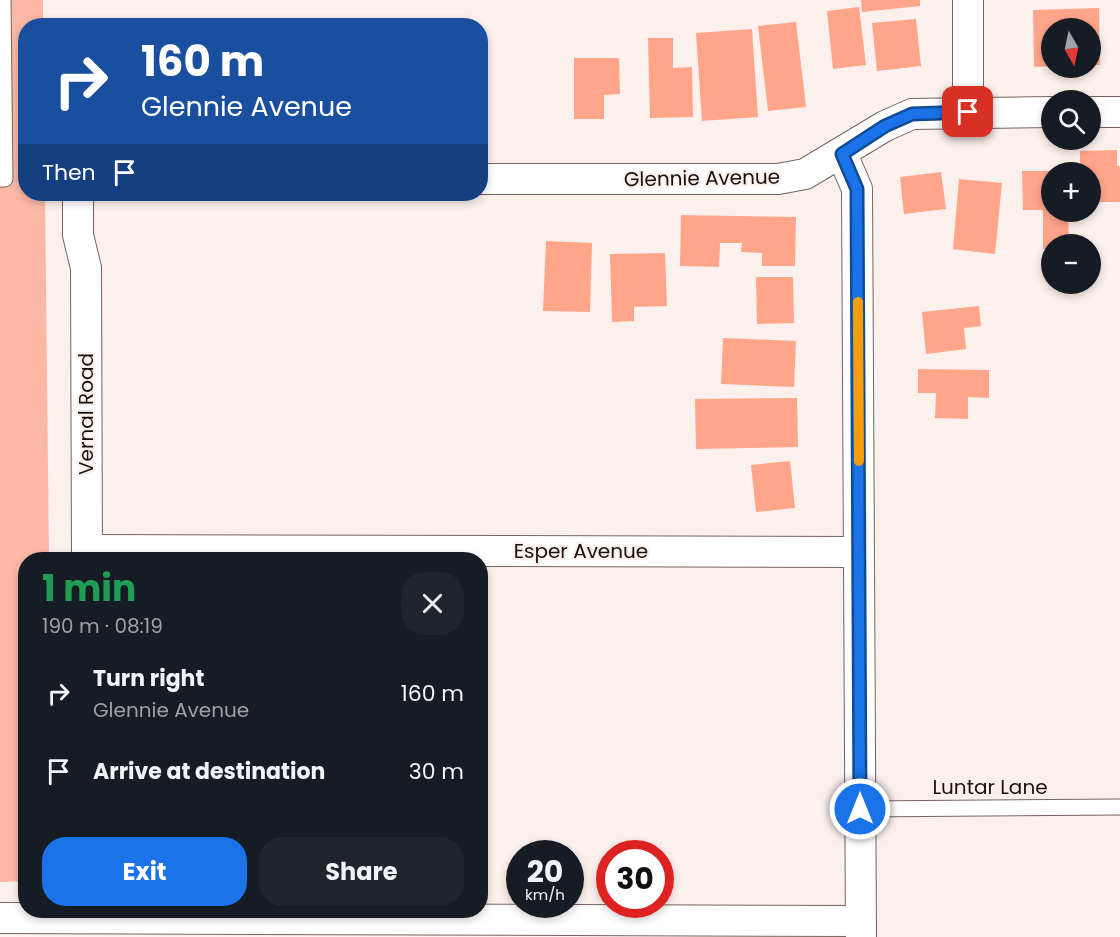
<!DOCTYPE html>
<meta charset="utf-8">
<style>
body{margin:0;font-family:Poppins,sans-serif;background:#20242c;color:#f1f3f6;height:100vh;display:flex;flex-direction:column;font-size:22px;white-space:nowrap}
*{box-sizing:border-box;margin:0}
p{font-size:20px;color:#9ea1a6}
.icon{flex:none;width:33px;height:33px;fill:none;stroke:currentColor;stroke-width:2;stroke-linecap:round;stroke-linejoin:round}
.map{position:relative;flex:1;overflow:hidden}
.sheet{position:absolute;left:18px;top:552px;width:470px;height:366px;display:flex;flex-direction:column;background:#171b24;border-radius:24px;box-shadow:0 3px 9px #0003}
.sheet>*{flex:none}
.guide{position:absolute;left:18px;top:18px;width:470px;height:183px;border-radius:24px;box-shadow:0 3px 9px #0003;background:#1a4fa0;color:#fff;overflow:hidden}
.needle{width:39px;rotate:171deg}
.tools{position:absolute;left:1041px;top:18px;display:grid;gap:12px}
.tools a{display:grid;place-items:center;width:60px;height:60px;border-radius:50%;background:#171b24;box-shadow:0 3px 9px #0003;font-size:30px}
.speed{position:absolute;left:506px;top:840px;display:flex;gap:12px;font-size:30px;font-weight:700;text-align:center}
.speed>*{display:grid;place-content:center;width:78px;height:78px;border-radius:50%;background:#171b24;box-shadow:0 3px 9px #0003;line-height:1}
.speed small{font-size:15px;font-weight:400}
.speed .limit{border:9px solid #d22;background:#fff;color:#111}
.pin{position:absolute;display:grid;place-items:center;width:51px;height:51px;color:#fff;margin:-26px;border-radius:12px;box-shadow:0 3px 9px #0006}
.me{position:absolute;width:66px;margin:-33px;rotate:0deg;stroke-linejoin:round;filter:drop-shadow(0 0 4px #0008)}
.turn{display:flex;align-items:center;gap:21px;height:126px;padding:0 24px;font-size:27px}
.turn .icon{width:78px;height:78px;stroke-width:2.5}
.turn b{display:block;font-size:42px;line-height:51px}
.then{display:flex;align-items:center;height:57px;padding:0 24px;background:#0003;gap:12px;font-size:22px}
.round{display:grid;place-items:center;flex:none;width:63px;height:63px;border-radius:24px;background:#20242c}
.summary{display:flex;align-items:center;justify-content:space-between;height:102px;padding:0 24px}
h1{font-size:36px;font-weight:700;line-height:45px;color:#1e9e55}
.cta{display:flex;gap:12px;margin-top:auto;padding:12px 24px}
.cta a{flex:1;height:69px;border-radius:24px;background:#1a73e8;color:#fff;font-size:24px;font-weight:700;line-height:69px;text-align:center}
.cta a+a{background:#20242c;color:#f1f3f6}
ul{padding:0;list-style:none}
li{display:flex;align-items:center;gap:18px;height:78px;padding:0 24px}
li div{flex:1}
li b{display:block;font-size:22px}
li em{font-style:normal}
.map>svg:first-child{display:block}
.green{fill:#fbb9a5}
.building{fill:#ffa58a}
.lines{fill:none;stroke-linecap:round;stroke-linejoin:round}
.service-casing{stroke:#76645f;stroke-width:17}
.minor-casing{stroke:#76645f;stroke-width:32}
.service{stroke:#fff;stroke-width:15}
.minor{stroke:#fff;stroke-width:30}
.route-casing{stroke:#114b97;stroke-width:15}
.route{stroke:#1a73e8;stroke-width:10}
.slow{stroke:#f59e0b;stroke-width:10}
.labels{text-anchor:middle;stroke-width:4.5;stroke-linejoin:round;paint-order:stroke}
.street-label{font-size:20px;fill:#18110f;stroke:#fcf0ec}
</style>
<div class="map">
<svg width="1120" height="937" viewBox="0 0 1120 937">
<rect width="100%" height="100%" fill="#fcf0ec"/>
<!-- green -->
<polygon class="green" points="0,0 43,0 43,25 26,26 26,194 45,194 49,559 26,560 25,881 0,882"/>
<!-- building -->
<g class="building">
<polygon points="861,0 920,0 920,6 862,12"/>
<polygon points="859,7 866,65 833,69 827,11"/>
<polygon points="1099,8 1100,65 1090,65 1090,28 1052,28 1052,66 1034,67 1033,10"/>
<polygon points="916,19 921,66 877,71 872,23"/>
<polygon points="796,22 806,107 768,111 758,26"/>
<polygon points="752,29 758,117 702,121 696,33"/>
<polygon points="648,38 673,38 673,68 692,67 693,117 650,118"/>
<polygon points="574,58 619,58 620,94 604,95 604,119 574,119"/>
<polygon points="1117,150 1117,166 1120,166 1120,202 1090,202 1090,172 1080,172 1080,151"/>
<polygon points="1022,171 1052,171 1052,212 1068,212 1069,244 1052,244 1052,249 1043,249 1043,210 1023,210"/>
<polygon points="941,172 946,209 904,214 900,177"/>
<polygon points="959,179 1002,183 995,254 953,249"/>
<polygon points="681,215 796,217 795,266 762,266 762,253 741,252 742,243 720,243 719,267 680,266"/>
<polygon points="546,241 592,243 590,312 543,311"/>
<polygon points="665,253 667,306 634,307 634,321 612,322 610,254"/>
<polygon points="756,277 793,277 794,323 757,324"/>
<polygon points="979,306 981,326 964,328 966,349 926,354 922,312"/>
<polygon points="723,338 796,341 794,387 721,384"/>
<polygon points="918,369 989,370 989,398 968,397 968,419 935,418 936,393 918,393"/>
<polygon points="797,398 798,447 696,449 695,399"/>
<polygon points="790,461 795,508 756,512 751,465"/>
</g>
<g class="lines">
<!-- service casing -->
<g class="service-casing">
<g id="service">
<polyline points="0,179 5,179 3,0"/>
<polyline points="860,809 1120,807"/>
</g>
</g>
<!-- minor casing -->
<g class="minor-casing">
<g id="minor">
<polyline points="968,0 968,112"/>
<polyline points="1090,112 1120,112"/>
<polyline points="842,154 857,189 861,937"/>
<polyline points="480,179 778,179 805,174 885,126 912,114 1052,112"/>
<polyline points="78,194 78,235 86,268 87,560"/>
<polyline points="87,550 859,552"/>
<polyline points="0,918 861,921"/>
</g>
</g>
<!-- service -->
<use href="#service" class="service"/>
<!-- minor -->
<use href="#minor" class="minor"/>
</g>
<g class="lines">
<!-- route casing -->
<g class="route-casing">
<polyline id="route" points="860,809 857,189 842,154 885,126 912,114 968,112"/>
</g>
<!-- route -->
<use href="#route" class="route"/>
<!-- slow -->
<polyline class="slow" points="858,302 859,461"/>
</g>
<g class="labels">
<!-- street labels -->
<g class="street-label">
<text transform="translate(702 178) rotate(-1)" y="7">Glennie Avenue</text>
<text transform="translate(86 414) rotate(-90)" y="7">Vernal Road</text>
<text x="581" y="558">Esper Avenue</text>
<text x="990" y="794">Luntar Lane</text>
</g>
</g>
</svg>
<div class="tools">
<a><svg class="needle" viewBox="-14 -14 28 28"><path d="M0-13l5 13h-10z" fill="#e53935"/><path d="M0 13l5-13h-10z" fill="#9ea1a6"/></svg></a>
<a><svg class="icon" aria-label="search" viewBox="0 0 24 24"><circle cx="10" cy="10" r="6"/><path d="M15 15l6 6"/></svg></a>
<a>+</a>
<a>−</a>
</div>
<div class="speed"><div>20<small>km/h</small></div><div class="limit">30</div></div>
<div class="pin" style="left:968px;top:112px;background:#d93025"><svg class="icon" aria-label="arrive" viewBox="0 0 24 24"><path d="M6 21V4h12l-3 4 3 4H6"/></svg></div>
<svg class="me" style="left:860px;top:809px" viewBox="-20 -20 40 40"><circle r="17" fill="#1a73e8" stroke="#fff" stroke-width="3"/><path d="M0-11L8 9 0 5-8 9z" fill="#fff"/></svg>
<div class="guide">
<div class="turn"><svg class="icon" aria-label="right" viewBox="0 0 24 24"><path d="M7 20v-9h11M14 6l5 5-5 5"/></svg><div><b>160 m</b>Glennie Avenue</div></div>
<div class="then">Then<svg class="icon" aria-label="arrive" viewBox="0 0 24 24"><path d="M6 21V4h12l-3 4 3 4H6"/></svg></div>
</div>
<section class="sheet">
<div class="summary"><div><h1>1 min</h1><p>190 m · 08:19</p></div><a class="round"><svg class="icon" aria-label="close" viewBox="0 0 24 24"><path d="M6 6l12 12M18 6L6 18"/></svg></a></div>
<ul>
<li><svg class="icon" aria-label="right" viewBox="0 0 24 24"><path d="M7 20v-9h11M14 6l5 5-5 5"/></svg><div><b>Turn right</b><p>Glennie Avenue</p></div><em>160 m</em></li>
<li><svg class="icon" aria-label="arrive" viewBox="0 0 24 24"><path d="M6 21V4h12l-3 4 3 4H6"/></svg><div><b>Arrive at destination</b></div><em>30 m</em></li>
</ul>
<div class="cta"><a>Exit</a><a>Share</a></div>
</section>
</div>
